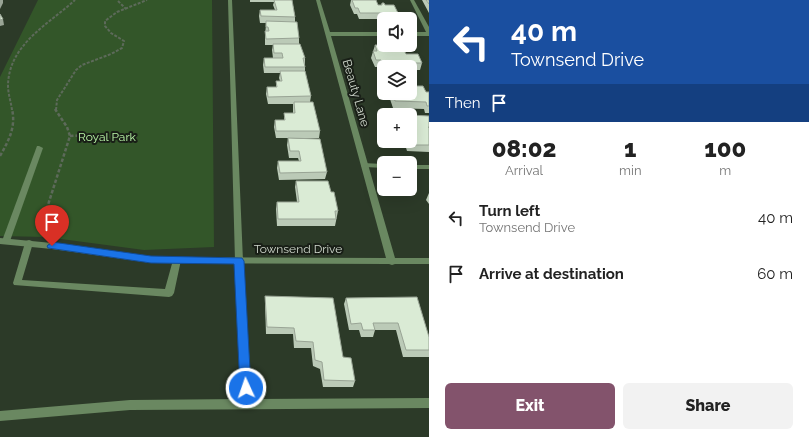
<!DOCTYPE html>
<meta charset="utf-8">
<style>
body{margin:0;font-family:Raleway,sans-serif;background:#f2f2f2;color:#222;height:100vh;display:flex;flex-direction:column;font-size:15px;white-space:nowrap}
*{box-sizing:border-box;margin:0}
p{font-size:13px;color:#767676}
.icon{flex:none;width:22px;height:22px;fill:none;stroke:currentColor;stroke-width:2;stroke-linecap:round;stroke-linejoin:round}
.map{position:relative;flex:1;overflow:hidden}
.side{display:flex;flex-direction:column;background:#fff;width:380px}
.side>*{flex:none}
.banner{background:#1a4fa0;color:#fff;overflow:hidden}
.controls{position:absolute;left:377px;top:12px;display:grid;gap:8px}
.controls a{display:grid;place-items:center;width:40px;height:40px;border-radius:6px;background:#fff;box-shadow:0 4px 16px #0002;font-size:20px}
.pin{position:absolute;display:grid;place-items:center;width:34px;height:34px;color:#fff;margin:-41px -17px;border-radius:50% 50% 50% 0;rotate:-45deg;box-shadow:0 0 4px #0007}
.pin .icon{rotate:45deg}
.me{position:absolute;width:44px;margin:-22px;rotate:357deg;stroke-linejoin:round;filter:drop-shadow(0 0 3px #0008)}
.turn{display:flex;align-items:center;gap:14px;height:84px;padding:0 16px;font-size:18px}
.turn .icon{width:52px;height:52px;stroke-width:2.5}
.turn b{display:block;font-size:28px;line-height:34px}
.then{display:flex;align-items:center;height:38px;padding:0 16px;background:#0003;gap:8px;font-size:15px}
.eta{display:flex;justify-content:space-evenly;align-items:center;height:68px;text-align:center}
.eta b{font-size:24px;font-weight:800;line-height:28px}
.button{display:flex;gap:8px;margin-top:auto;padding:8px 16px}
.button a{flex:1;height:46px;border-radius:6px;background:#83536c;color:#fff;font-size:16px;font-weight:800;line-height:46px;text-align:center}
.button a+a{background:#f2f2f2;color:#222}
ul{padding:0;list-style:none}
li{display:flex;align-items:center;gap:12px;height:56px;padding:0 16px}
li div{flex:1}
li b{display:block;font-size:15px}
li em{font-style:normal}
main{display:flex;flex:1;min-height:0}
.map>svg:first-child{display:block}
.green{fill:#335629}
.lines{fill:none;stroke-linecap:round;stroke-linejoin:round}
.path-far1{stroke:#5d6a5a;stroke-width:2;stroke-dasharray:3 1.5;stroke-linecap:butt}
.path{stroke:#5d6a5a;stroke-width:2.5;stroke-dasharray:3.5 2;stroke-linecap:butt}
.lane{fill:#6a8861;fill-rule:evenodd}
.street{fill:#6a8861;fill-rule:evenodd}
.wall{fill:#bbcab7}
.shaded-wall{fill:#99a495}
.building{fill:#daebd5;stroke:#99a495}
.route{fill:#1a73e8;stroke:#114b97}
.labels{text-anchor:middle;stroke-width:4;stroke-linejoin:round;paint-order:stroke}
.street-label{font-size:12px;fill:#d0d8cd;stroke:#191f17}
.park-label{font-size:12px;fill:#baf6a8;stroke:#191f17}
</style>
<main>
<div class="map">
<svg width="429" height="437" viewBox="0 0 429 437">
<rect width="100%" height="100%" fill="#2c3a28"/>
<!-- green -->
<polygon class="green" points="38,0 212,0 214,247 144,250 46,237 0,236 0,77"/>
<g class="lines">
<!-- path-far1 -->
<g class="path-far1">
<polyline points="118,1 126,9"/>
<path d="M12 110C11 102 8 94 8 85 9 44 49 24 75 0"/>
<polyline points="56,110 57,100 76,70 82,65 111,54 122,48 124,41 111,33 105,26 105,21 117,12 147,0"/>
</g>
<!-- path -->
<g class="path">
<polyline points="70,136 90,135"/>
<path d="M0 156C9 140 16 127 12 109"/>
<polyline points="40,230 70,136 67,127 55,109"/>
</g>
<!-- lane -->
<g class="lane">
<polygon points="228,0 232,0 243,261 252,399 429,398 429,408 130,410 0,421 0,411 130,400 241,399 235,261"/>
<polygon points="410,0 414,0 429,27 429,34 426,32"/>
<polygon points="37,146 39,146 43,148 10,241 9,243 3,243 2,241"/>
<polygon points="362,163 384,164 384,168 365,167 362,167 361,165"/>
<rect x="410" y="165" width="19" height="4"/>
<polygon points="29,240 32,241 33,243 22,280 165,289 173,260 174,258 180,258 181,260 174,293 172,296 169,297 14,285 13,283 25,243 26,241"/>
</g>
<!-- street -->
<g class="street">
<polygon points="316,0 320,0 330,32 384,32 384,36 331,36 395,258 429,258 429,264 395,264 392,265 389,264 151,263 52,249 0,244 0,238 52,243 151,257 386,258"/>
<rect x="410" y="32" width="19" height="4"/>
</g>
</g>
<!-- wall -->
<g class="wall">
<polygon points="250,0 292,0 295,17 295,22 299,38 299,44 305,58 305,71 311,96 310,102 320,131 319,138 276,138 274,127 275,120 284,120 284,113 293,113 293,104 268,104 266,94 267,87 276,87 276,81 280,81 279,78 280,73 264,73 263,65 264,58 273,58 272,50 273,45 265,45 265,37 266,23 260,23 259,16 260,10 275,10 273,5 274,2 250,2"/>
<polygon points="351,0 376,0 378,5 381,5 382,3 398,13 397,19 359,19 357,14 354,14 350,5"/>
<polygon points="422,0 429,0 429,13"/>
<polygon points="375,45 395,48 406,54 422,63 420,70 411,70 410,73 410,67 384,67 384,73 382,73 379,67 375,67 371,58"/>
<polygon points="413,86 426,92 429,92 429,113 425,113 424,109 393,108 388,93 410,93"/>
<polygon points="429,116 429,152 407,151 404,141 410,141"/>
<polygon points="288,138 327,172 325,179 279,180 277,168 278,161 299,161 298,158 289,158 287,145"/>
<polygon points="296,181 331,192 338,211 335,226 277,226 276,209 277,202 297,202 295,187"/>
<polygon points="429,193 429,204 426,200"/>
<polygon points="265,296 343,357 355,381 353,387 323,387 320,369 313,366 311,348 294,348 293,334 266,334 265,303"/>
<polygon points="346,298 429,337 429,357 403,357 396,330 375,330 373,337 361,337 359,330 349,330 344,304"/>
</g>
<!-- shaded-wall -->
<g class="shaded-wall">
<polygon points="0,0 3,0 3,3 0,9"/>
<polygon points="3,19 4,25 0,26 0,20"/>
</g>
<!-- building -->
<g class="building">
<polygon points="274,0 292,0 295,17 261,16 260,10 277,10"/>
<polygon points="352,0 376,0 378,5 382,5 382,3 384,3 385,5 394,5 398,13 360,13 358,8 355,8"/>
<polygon points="426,0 429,0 429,4"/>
<polygon points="0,14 3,19 0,20"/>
<polygon points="266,21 297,22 299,38 266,39 265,31 269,31 268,27 266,27"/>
<polygon points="273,44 300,44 305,58 303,58 305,67 265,67 264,58 283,58 282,53 274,53"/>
<polygon points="375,45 394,45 395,48 403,48 406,54 418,54 422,63 410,63 412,67 383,67 381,60 376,60 373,51 377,51"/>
<polygon points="280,71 305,71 311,96 268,97 267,87 277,87 276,81 282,81"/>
<polygon points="410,79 413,86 423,86 426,92 429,92 429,106 427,106 426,102 395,101 392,93 410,93"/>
<polygon points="294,102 313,102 320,131 276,131 275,120 285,120 284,113 295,113"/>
<polygon points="410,115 429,116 429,127 428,127 429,128 429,145 409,145 408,141 410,141"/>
<polygon points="288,138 320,139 327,172 280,173 278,161 301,161 299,151 290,151"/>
<polygon points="296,181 328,181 331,192 334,192 338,211 335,211 336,219 278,219 277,202 299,202"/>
<polygon points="265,296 333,298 343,357 351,358 355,381 324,380 322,362 315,360 313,342 296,341 294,328 267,327"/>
<polygon points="417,297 429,337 429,350 406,350 398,323 373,323 375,330 363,330 361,323 351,324 346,298"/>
</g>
<!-- route -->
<polygon class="route" points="52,242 151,256 242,258 244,261 251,388 250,392 246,393 241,392 240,388 234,264 151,263 48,248 47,246"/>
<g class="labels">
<!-- street labels -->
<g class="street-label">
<text transform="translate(356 93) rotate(74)" y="4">Beauty Lane</text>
<text x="298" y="253">Townsend Drive</text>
</g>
<!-- park labels -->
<g class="park-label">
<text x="107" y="141">Royal Park</text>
</g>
</g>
</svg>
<div class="controls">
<a><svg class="icon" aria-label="sound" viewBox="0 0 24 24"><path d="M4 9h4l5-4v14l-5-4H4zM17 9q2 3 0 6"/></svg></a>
<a><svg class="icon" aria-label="layers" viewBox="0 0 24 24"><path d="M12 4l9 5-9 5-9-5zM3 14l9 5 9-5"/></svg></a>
<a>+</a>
<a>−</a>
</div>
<div class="pin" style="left:52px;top:246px;background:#d93025"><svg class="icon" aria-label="arrive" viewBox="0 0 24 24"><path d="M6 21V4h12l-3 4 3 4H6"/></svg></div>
<svg class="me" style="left:246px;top:388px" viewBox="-20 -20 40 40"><circle r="17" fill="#1a73e8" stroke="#fff" stroke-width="3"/><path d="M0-11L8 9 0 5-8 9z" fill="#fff"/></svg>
</div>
<section class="side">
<div class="banner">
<div class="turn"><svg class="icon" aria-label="left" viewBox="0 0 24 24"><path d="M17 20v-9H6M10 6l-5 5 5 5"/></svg><div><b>40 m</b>Townsend Drive</div></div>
<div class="then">Then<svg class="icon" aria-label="arrive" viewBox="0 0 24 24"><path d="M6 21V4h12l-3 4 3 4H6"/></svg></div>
</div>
<div class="eta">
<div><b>08:02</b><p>Arrival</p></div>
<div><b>1</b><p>min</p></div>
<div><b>100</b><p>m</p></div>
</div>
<ul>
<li><svg class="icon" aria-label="left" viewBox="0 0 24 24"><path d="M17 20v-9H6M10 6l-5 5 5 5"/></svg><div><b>Turn left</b><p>Townsend Drive</p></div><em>40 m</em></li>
<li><svg class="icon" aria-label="arrive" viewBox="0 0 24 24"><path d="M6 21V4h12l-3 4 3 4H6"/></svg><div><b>Arrive at destination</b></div><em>60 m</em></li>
</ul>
<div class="button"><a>Exit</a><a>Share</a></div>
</section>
</main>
